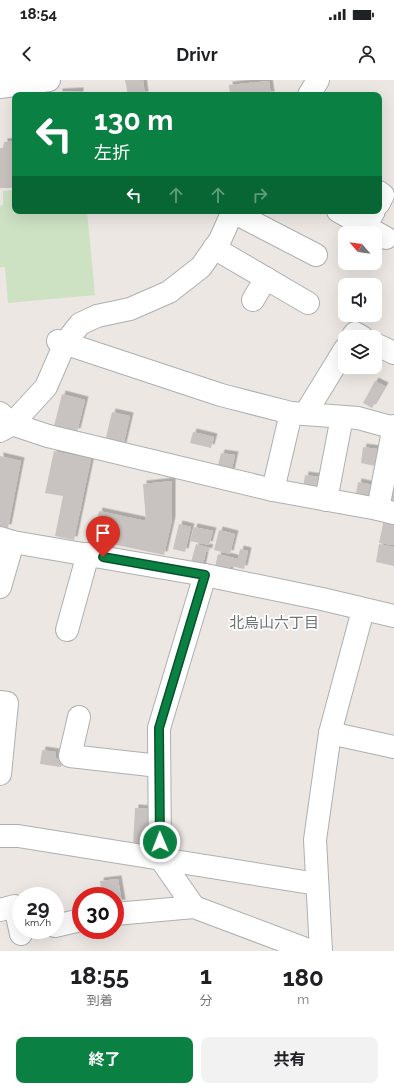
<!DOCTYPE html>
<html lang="ja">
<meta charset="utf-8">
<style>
body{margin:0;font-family:Raleway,"Noto Sans JP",sans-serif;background:#f2f2f2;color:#202124;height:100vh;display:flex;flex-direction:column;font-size:15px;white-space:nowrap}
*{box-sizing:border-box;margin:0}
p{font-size:13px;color:#757577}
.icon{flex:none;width:22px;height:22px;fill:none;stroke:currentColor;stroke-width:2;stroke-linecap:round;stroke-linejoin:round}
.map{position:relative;height:871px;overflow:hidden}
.side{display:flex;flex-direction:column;background:#fff;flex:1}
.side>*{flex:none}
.top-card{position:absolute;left:12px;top:12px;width:370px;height:122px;border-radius:8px;box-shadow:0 4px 16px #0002;background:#0b8043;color:#fff;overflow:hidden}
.needle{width:26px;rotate:298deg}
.buttons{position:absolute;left:338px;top:146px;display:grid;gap:8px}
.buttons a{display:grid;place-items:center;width:44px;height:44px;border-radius:8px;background:#fff;box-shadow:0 4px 16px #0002;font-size:20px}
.speed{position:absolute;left:12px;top:807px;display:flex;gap:8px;font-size:20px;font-weight:700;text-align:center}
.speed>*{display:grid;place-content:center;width:52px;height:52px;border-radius:50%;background:#fff;box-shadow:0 4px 16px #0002;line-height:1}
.speed small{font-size:10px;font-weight:400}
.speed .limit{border:6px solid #d22;background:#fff;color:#111}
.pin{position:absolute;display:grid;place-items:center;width:34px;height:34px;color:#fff;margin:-41px -17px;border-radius:50% 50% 50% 0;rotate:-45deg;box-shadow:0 0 4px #0007}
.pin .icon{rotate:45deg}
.me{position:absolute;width:44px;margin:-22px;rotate:359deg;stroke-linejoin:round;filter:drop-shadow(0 0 3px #0008)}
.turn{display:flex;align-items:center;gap:14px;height:84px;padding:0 16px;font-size:18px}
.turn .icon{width:52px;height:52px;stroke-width:2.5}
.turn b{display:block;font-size:28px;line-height:34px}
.lanes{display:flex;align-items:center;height:38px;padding:0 16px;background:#0003;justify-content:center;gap:20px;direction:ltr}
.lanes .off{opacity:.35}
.eta{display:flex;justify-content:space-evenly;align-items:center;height:68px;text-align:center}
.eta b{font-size:24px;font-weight:700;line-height:28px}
.primary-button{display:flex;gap:8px;margin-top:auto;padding:8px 16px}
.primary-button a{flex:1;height:46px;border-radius:8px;background:#0b8043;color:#fff;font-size:16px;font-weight:700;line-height:46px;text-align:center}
.primary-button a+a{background:#f2f2f2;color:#202124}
.status{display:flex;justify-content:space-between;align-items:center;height:28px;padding:0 20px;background:#fff;direction:ltr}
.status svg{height:11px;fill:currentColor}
header{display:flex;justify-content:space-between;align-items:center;height:52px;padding:0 16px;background:#fff;font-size:18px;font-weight:700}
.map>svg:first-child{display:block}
.green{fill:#cde1c3}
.building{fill:#c8c3c0;filter:url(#shadow)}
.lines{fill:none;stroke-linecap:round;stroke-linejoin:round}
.minor-casing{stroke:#adb0b2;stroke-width:24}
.minor{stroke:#fff;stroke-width:22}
.route-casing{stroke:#07532c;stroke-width:10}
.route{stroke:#0b8043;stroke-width:7}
.labels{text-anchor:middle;stroke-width:3.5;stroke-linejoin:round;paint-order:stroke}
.neighbourhood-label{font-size:15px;fill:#6d7374;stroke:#fff}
</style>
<div class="status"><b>18:54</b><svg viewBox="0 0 49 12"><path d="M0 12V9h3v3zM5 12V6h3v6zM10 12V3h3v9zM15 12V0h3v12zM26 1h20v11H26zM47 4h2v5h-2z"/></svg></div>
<header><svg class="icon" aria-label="back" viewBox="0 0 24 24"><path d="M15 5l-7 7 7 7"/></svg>Drivr<svg class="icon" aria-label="person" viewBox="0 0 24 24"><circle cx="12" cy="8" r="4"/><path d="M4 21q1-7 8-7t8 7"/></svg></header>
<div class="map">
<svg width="394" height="871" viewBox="0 0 394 871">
<defs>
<filter id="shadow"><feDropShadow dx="3.5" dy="-3.5" stdDeviation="0" flood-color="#0004"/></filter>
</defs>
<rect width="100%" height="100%" fill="#ece7e3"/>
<!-- green -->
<polygon class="green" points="15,110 15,131 87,131 95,215 8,223 5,187 0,187 0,126 3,125 3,111"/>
<!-- building -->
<g class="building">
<polygon points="125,0 143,0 145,15 128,15"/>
<polygon points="269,1 271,15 230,15 229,5"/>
<polygon points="80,11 80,15 59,15 59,12"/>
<polygon points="15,61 15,108 0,108 0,68 4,68 4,62"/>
<polygon points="375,301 385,306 372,328 363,323"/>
<polygon points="62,314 85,320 77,352 54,346"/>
<polygon points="112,332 130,336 123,366 105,362"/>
<polygon points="193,352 214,357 211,368 190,363"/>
<polygon points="363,367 377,369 375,386 361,383"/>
<polygon points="54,371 91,379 74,460 55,456 63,416 45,413"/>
<polygon points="221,373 235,375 231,393 217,390"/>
<polygon points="0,376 21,381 8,448 0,446"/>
<polygon points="305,395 320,397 317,413 303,410"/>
<polygon points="172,401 172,440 164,475 93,460 99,431 146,441 143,404"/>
<polygon points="358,402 373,405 369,421 355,419"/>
<polygon points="388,408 394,409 394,427 389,426"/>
<polygon points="384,439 394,440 394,465 379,463"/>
<polygon points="179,444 191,447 185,472 173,469"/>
<polygon points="194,447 213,451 209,465 190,461"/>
<polygon points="219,450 235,454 230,474 214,470"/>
<polygon points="196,464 210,468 208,472 206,471 202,489 190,486"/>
<polygon points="379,464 394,467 394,486 376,482"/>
<polygon points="240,469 248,471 244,489 231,486 229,494 214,491 218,474 238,479"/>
<polygon points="42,670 56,672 55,678 63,680 61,687 40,684"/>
<polygon points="135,728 151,729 149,766 133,766"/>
<polygon points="118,799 122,823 115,824 115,816 102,816 100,801"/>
</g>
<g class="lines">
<!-- minor casing -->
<g class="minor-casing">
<g id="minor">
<polyline points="0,7 49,0"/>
<polyline points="309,15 318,0"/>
<polyline points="379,112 383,115 379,123"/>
<polyline points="338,131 386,158"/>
<polyline points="233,132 316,175"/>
<polyline points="365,147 374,131"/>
<polyline points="214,168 308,223"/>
<polyline points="253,220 266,198"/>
<polyline points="352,257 355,253 362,257"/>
<polyline points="58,261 221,315 291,333 358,338 394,348"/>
<polyline points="375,264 394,273"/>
<polyline points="0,333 12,344 48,356 273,410 378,429 394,433"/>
<polyline points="305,334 345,269"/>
<polyline points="0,351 12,344 46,307 65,263 80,244 97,236 130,229 169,212 201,187 220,160 233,131"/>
<polyline points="273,410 291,333"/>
<polyline points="326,420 342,337"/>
<polyline points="378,429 394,346"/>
<polyline points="0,458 13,462 205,495 322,519 394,536"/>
<polyline points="0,507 13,462"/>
<polyline points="67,550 88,474"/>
<polyline points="0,622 7,623 0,694"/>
<polyline points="79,637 70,676 159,686"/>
<polyline points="330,653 394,667"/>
<polyline points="0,756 18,756 317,804"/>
<polyline points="194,827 160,778 159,648 205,495"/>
<polyline points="0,830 15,826 21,854"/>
<polyline points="115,834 194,827 311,871"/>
<polyline points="55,846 81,840"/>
<polyline points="321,871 315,760 330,653 363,530"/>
</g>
</g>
<!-- minor -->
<use href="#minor" class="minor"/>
</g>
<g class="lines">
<!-- route casing -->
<g class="route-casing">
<polyline id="route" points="103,477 205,495 159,648 160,762"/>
</g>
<!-- route -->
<use href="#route" class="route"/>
</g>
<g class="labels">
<!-- neighbourhood labels -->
<g class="neighbourhood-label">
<text x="274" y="548">北烏山六丁目</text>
</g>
</g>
</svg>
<div class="buttons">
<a><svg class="needle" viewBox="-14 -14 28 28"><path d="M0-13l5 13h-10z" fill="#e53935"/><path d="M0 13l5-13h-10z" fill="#757577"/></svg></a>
<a><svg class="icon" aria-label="sound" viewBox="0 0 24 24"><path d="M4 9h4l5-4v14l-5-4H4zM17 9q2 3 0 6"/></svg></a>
<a><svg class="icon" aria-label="layers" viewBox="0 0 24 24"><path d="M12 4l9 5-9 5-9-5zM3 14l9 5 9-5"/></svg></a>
</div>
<div class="speed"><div>29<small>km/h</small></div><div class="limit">30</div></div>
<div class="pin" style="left:103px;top:477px;background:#d93025"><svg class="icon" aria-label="arrive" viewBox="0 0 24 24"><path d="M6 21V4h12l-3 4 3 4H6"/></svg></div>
<svg class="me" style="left:160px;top:762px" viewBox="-20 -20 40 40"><circle r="17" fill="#0b8043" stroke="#fff" stroke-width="3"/><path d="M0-11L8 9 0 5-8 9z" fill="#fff"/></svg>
<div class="top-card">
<div class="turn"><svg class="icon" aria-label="left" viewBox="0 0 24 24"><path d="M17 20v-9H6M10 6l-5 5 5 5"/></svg><div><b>130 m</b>左折</div></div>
<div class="lanes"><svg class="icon" aria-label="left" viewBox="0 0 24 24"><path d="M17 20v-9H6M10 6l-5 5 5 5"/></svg><svg class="icon off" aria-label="ahead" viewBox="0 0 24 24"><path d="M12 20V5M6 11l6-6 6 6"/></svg><svg class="icon off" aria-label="ahead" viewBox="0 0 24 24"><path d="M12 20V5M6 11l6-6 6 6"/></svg><svg class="icon off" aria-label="right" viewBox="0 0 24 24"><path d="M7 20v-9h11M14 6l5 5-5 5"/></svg></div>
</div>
</div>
<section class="side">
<div class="eta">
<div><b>18:55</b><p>到着</p></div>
<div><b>1</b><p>分</p></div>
<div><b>180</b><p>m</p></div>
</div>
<div class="primary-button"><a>終了</a><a>共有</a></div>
</section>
